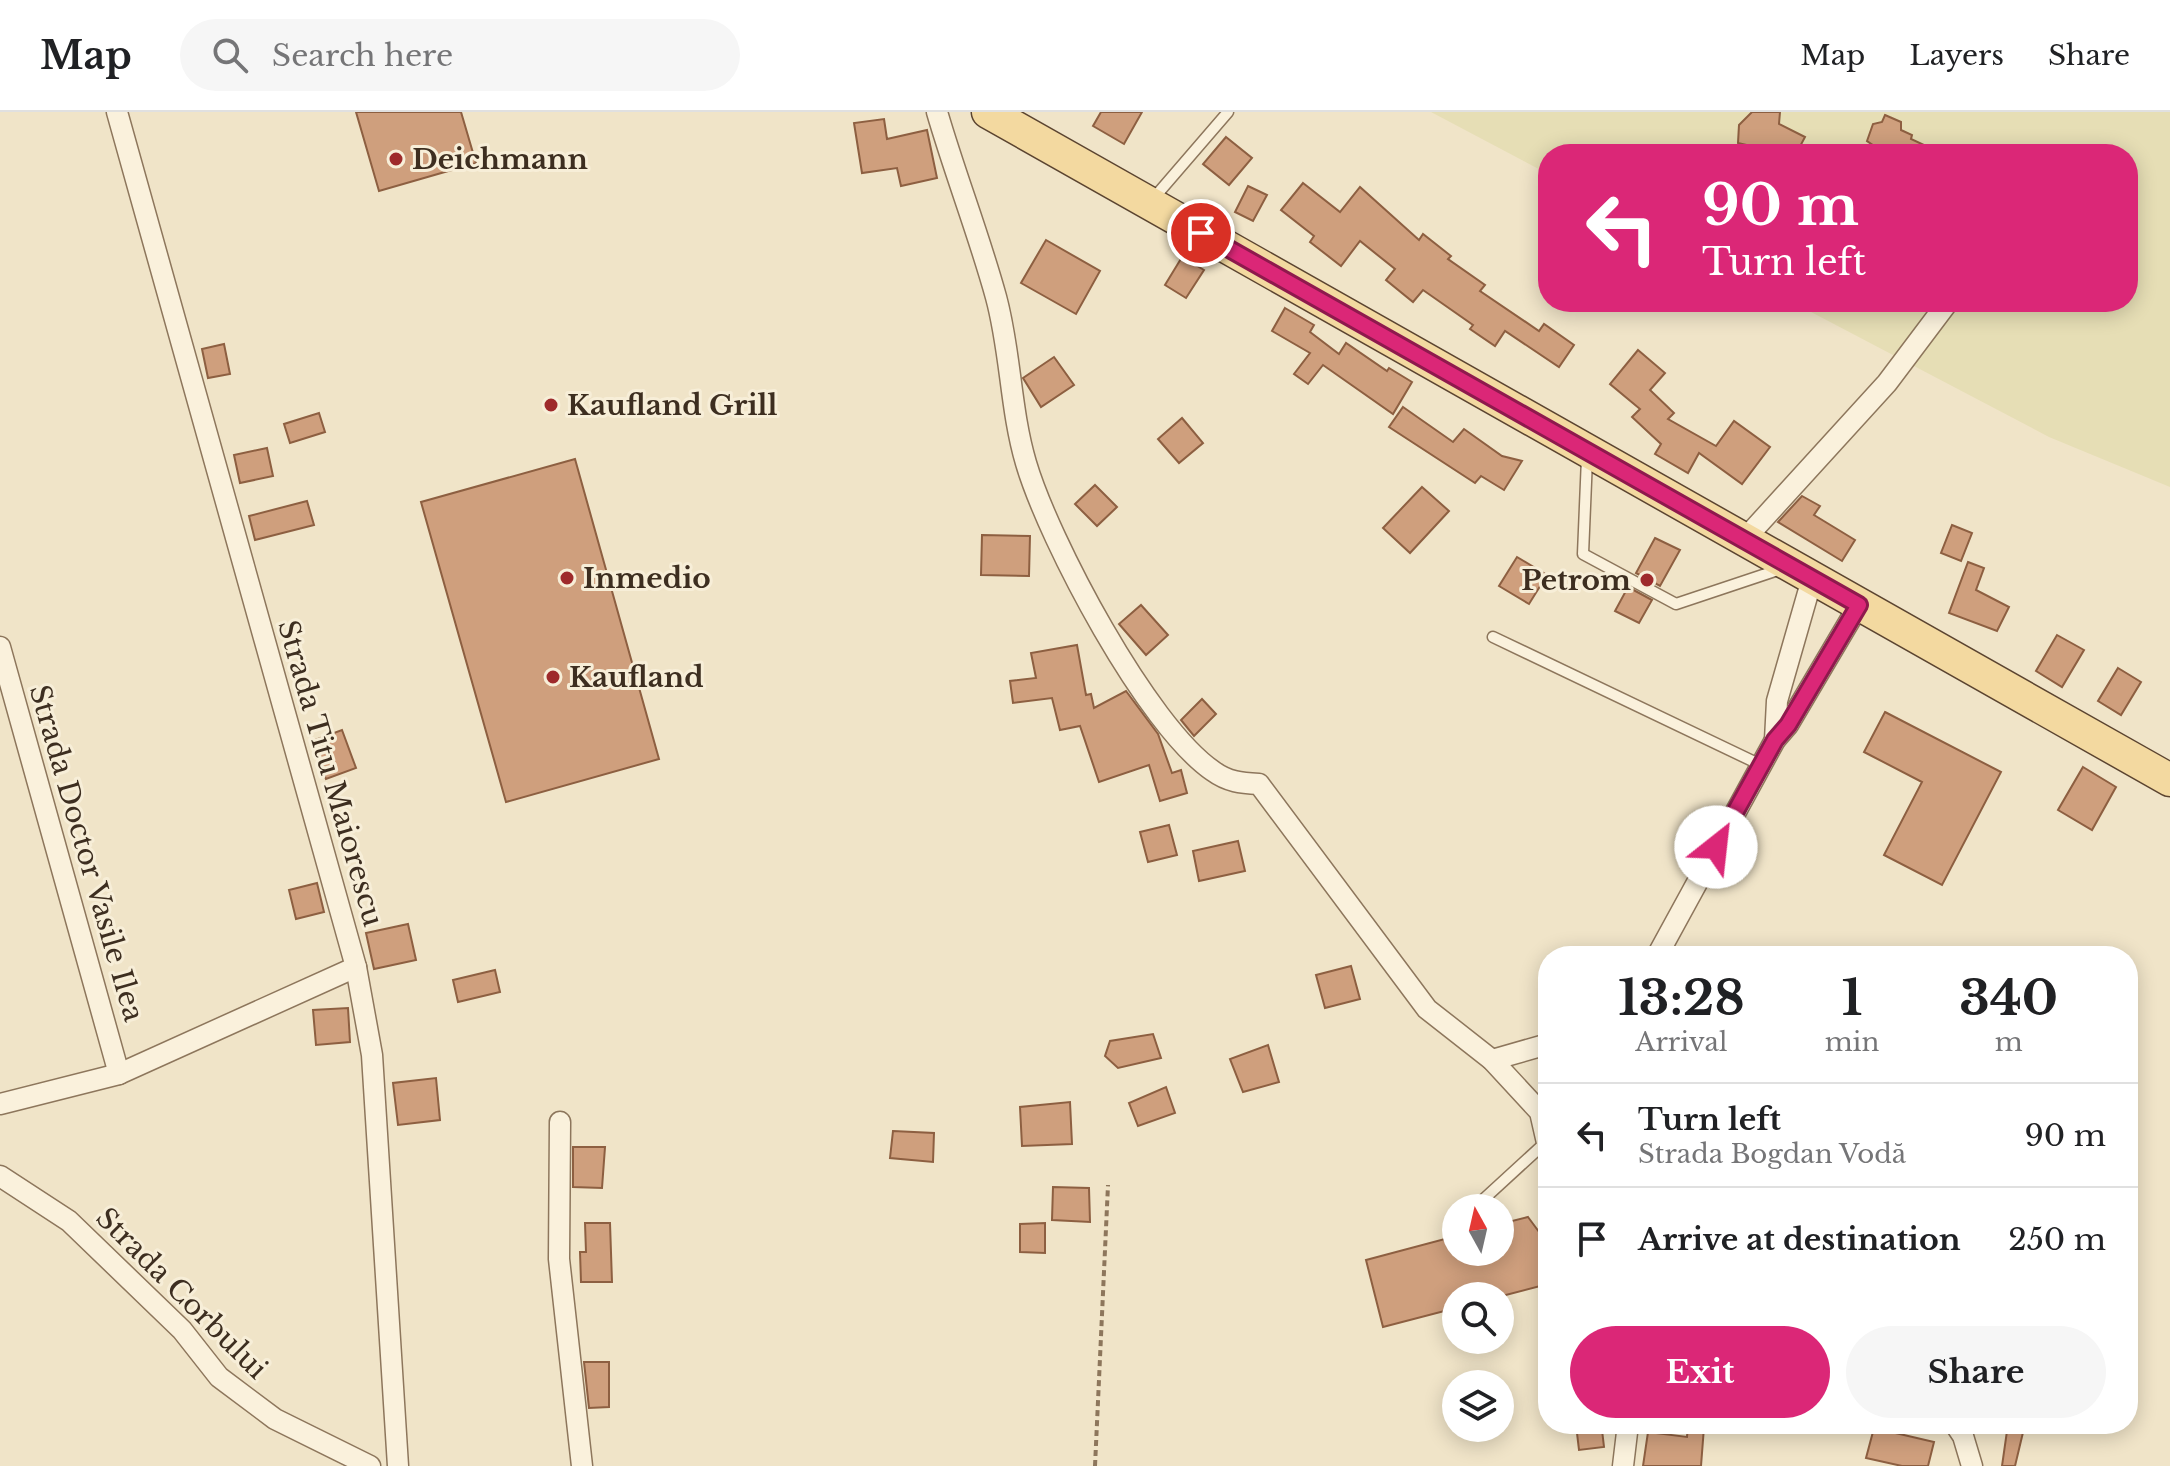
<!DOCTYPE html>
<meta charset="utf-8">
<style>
body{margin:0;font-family:"Libre Baskerville",serif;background:#f6f6f6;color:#202124;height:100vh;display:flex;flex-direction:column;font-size:30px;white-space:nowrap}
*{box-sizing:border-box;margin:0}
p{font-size:26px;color:#757577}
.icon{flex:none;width:44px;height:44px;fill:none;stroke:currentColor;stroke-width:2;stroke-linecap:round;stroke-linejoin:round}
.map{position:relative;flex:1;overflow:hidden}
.side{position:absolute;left:1538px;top:834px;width:600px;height:488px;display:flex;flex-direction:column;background:#fff;border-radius:32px;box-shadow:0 4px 20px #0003}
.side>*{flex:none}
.top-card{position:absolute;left:1538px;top:32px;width:600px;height:168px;border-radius:32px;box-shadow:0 4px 20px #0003;background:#db2777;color:#fff;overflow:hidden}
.needle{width:52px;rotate:352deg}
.buttons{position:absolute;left:1442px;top:1082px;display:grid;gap:16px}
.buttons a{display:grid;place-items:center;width:72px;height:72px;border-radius:50%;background:#fff;box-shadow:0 4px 20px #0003;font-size:40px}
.pin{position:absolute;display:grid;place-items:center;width:68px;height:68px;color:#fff;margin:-34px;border:4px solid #fff;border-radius:50%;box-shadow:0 2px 8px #0007}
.me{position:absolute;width:88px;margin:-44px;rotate:29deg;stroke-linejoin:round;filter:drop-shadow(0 0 6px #0008)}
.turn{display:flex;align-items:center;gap:28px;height:168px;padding:0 32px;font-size:36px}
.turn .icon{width:104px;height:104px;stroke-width:2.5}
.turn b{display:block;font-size:56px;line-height:68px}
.eta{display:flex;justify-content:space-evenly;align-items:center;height:136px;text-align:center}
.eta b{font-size:48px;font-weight:800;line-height:56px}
.primary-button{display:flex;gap:16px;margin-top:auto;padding:16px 32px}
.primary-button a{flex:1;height:92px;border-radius:48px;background:#db2777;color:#fff;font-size:32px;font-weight:800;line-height:92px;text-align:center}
.primary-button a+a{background:#f6f6f6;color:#202124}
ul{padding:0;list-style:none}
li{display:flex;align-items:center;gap:24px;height:104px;padding:0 32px;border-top:2px solid #e0e0e0}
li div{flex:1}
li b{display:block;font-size:30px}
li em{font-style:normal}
header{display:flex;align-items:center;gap:48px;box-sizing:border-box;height:112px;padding:0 40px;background:#fff;border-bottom:2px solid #e0e0e0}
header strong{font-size:38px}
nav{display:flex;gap:44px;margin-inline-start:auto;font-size:28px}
.search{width:560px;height:72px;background:#f6f6f6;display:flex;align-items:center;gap:20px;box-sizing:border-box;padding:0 28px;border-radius:44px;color:#757577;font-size:30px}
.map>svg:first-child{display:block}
.farmland{fill:#e6deb5}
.building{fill:#cf9f7d;stroke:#8d5f41;stroke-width:2}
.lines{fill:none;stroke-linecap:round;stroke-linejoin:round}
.service-casing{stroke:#8d765c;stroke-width:13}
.minor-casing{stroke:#8d765c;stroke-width:23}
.primary-casing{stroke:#5b4430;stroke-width:35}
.path{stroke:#8d765c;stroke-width:4;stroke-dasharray:6 4;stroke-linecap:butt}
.service{stroke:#faf1dc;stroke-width:10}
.minor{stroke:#faf1dc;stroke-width:20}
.primary{stroke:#f3d9a0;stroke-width:32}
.route-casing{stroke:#8e194d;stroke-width:20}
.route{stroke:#db2777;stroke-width:14}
.poi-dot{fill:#9e2a2b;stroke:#f7eed8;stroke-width:3}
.labels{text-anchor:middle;stroke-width:6;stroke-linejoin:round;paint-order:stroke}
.poi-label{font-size:28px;font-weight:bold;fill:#3d2e20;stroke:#f7eed8;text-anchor:start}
.street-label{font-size:28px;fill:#3d2e20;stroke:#f7eed8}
</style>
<header>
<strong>Map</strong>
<div class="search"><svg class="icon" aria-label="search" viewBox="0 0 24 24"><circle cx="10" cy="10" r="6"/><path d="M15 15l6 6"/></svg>Search here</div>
<nav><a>Map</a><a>Layers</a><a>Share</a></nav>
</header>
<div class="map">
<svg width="2170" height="1354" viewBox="0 0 2170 1354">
<rect width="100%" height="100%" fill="#f0e4c8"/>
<!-- farmland -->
<polygon class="farmland" points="1431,0 2170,0 2170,375 2049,325 1792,190 2128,190 2128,42 1548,42 1548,62"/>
<!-- building -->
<g class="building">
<polygon points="356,0 461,0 476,51 379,79"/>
<polygon points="1101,0 1142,0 1124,32 1093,14"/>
<polygon points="1752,0 1780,0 1779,12 1805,25 1796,42 1748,42 1747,33 1738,31 1739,13"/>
<polygon points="1885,3 1901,10 1901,18 1912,23 1911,27 1943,42 1886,42 1867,29 1873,12 1882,10"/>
<polygon points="884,7 887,27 927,18 937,66 901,74 897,56 862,61 854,11"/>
<polygon points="1226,25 1252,46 1229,73 1203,52"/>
<polygon points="1303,71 1340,100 1360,75 1419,128 1423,122 1451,144 1448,147 1485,173 1480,179 1539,219 1544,212 1574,233 1559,255 1505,219 1495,234 1470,217 1473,213 1423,178 1413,190 1386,168 1395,157 1360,129 1341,154 1310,130 1314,124 1281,98"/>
<polygon points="1248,74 1267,83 1253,109 1235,100"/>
<polygon points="1046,128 1100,159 1076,202 1021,171"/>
<polygon points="1182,145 1204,158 1186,186 1165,173"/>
<polygon points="1285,196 1314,213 1310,220 1339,242 1346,231 1387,259 1389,256 1412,270 1393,302 1323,253 1308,272 1294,262 1310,241 1272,219"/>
<polygon points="224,232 230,262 208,266 202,237"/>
<polygon points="1638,238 1665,261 1650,278 1674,301 1668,307 1716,334 1734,309 1770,335 1742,372 1699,341 1688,361 1655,342 1661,332 1632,305 1640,297 1610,272"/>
<polygon points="1054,245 1074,273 1041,295 1023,266"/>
<polygon points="1403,295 1453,330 1464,317 1502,344 1522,349 1504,378 1481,364 1475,371 1389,315"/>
<polygon points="319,301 325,320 290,331 284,312"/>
<polygon points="1182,306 1203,331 1179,351 1158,327"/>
<polygon points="267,336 273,364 240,371 234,343"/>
<polygon points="575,347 659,647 506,690 421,390"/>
<polygon points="1095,373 1117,395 1097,414 1075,392"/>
<polygon points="1422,375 1449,399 1410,441 1383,416"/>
<polygon points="1802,384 1820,394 1814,403 1855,428 1842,449 1778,410"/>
<polygon points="307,389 314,413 255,428 249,404"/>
<polygon points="1952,413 1972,421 1961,449 1941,441"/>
<polygon points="982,423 1030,424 1029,464 981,463"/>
<polygon points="1655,426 1680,438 1660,474 1636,461"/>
<polygon points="1517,445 1547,463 1529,492 1499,474"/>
<polygon points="1968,450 1984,456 1976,478 2009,495 1997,519 1949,501"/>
<polygon points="1628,475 1652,488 1639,511 1615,499"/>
<polygon points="1141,493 1168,523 1146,543 1119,512"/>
<polygon points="2057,523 2084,538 2062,575 2036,559"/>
<polygon points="1077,533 1086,583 1091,582 1094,596 1126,579 1158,622 1172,661 1181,658 1187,681 1160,689 1149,653 1099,670 1080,614 1060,618 1052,586 1013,591 1010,569 1036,566 1031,541"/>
<polygon points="2118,556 2141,570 2121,603 2098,589"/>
<polygon points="1202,587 1216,602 1194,624 1181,608"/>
<polygon points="1885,600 2001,660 1942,773 1884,743 1922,670 1864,640"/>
<polygon points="342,618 356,656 326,667 312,629"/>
<polygon points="2083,655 2116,675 2092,718 2058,698"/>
<polygon points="1169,713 1177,743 1148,750 1140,720"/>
<polygon points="1238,729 1245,759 1199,769 1193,739"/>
<polygon points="317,771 324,800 296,807 289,778"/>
<polygon points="408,812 416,848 374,857 366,821"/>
<polygon points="1351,854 1360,887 1325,896 1316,863"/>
<polygon points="495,858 500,880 458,890 453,868"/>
<polygon points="348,896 350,930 316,933 313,898"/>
<polygon points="1153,922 1161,946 1118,956 1105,944 1110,929"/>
<polygon points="1268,933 1279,970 1243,980 1230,947"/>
<polygon points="436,966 440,1008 398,1013 393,971"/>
<polygon points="1166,975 1175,1001 1138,1014 1129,991"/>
<polygon points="1070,990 1072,1032 1022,1034 1020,995"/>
<polygon points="893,1019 934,1021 933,1050 890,1046"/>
<polygon points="573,1035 605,1035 602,1076 573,1075"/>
<polygon points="1053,1075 1089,1076 1090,1110 1052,1108"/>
<polygon points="1528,1105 1548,1132 1548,1172 1502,1184 1456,1184 1456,1196 1383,1215 1366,1148 1456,1124 1456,1140 1500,1140 1500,1112"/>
<polygon points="585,1111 610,1111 612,1170 581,1170 580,1140 586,1140"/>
<polygon points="1045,1111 1045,1141 1020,1140 1020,1112"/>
<polygon points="584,1250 609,1250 609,1295 589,1296"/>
<polygon points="2008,1312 2025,1312 2015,1354 2002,1354"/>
<polygon points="1688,1313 1704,1315 1701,1354 1643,1354 1648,1320 1687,1325"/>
<polygon points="1874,1316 1934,1330 1928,1354 1902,1354 1866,1346"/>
<polygon points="1602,1318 1604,1335 1579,1338 1577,1321"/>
</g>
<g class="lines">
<!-- service casing -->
<g class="service-casing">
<g id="service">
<polyline points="1153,87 1228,0"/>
<polyline points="1587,346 1583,442 1676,492 1781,457"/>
<polyline points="1493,525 1761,653"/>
<polyline points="1474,1096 1546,1030"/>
</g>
</g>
<!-- minor casing -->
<g class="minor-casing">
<g id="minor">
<polyline points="117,0 356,855 372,943 398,1354"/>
<path d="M937 0C955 62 979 123 996 185 1011 240 1010 297 1026 351 1049 429 1147 614 1213 659 1228 670 1241 671 1259 672L1427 897 1492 948 1540 1000 1548 1035"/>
<polyline points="1743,429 1887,271 1948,190"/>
<polyline points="0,535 119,962"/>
<polyline points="1775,628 1777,589 1812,467"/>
<polyline points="1657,844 1775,628 1788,613 1859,493"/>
<polyline points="1492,948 1548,932"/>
<polyline points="0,992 119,962 356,855"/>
<polyline points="560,1010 559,1147 582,1354"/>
<polyline points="0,1064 69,1109 182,1218 219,1265 275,1307 370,1354"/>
<polyline points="1955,1312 1963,1324 1972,1354"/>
<polyline points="1623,1354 1628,1312"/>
</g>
</g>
<!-- primary casing -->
<g class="primary-casing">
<polyline id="primary" points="988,0 2170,668"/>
</g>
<!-- path -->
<polyline class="path" points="1095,1354 1108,1073"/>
<!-- service -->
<use href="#service" class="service"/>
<!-- minor -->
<use href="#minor" class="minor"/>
<!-- primary -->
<use href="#primary" class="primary"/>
</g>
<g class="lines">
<!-- route casing -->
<g class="route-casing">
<polyline id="route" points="1201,121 1859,493 1788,613 1775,628 1716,735"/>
</g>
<!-- route -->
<use href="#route" class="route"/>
</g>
<!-- markers -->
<g class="poi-dot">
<circle cx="396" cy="47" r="8"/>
<circle cx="551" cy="293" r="8"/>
<circle cx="567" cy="466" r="8"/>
<circle cx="1647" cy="468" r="8"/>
<circle cx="553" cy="565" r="8"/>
</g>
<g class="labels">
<!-- poi labels -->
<g class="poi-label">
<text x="412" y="57">Deichmann</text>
<text x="567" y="303">Kaufland Grill</text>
<text x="583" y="476">Inmedio</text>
<text x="1631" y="478" text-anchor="end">Petrom</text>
<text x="569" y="575">Kaufland</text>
</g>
<!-- street labels -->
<g class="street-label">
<text transform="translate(331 661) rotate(74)" y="10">Strada Titu Maiorescu</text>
<text transform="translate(87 741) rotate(74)" y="10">Strada Doctor Vasile Ilea</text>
<text transform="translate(182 1181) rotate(45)" y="10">Strada Corbului</text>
</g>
</g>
</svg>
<div class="buttons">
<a><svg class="needle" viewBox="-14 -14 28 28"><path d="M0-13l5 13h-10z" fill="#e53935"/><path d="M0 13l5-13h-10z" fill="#757577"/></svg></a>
<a><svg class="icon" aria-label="search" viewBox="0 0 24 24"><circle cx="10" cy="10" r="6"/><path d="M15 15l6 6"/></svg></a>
<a><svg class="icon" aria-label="layers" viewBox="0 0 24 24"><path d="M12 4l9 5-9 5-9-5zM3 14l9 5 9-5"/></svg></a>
</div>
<div class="pin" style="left:1201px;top:121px;background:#d93025"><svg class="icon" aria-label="arrive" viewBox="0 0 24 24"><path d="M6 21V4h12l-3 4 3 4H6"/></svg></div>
<svg class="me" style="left:1716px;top:735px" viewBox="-20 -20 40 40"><circle r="19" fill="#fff"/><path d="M0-13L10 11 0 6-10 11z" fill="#db2777"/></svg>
<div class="top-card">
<div class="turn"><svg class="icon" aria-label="left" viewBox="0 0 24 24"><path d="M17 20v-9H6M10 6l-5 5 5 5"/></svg><div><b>90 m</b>Turn left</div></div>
</div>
<section class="side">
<div class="eta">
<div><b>13:28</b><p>Arrival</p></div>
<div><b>1</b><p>min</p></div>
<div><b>340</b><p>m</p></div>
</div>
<ul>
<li><svg class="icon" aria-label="left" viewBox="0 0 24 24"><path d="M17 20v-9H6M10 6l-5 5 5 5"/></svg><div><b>Turn left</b><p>Strada Bogdan Vodă</p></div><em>90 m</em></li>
<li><svg class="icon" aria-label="arrive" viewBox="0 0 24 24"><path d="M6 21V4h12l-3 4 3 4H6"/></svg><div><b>Arrive at destination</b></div><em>250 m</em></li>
</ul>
<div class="primary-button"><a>Exit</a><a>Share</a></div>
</section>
</div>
